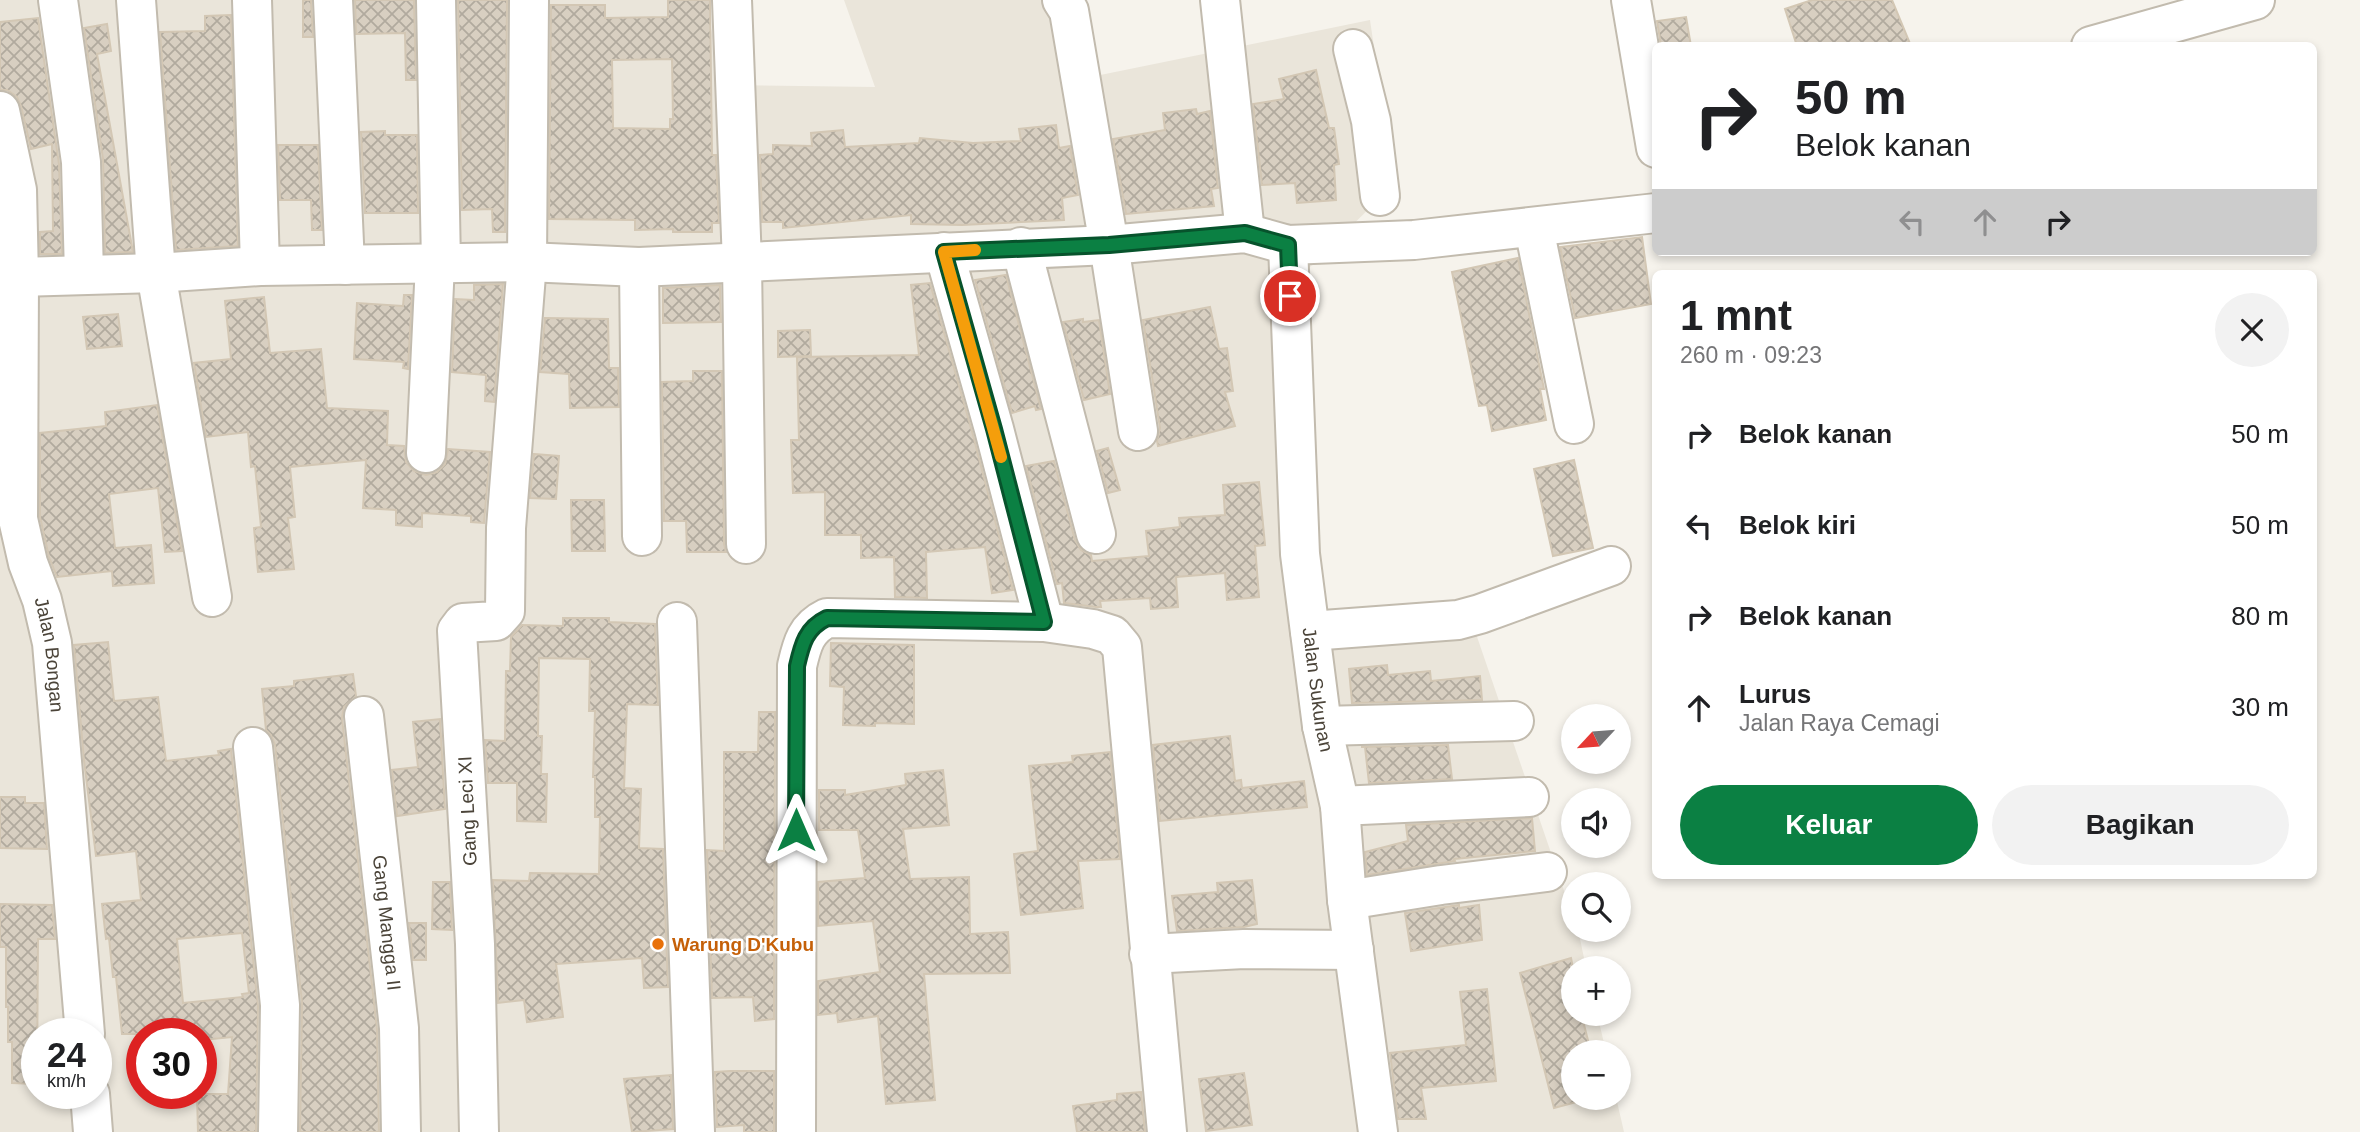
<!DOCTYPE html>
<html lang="id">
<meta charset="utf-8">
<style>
body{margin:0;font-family:Arial,sans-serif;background:#f2f2f2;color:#202124;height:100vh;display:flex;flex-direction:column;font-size:26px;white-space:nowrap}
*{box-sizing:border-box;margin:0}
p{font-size:23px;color:#757577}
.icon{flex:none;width:38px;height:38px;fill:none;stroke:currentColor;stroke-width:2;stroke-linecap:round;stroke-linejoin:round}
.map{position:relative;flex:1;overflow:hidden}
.drawer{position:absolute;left:1652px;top:270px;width:665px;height:609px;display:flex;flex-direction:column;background:#fff;border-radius:10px;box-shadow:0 4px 10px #0003}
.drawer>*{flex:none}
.guide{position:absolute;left:1652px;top:42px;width:665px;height:214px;border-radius:10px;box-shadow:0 4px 10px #0003;background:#fff;color:#202124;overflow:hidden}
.needle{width:46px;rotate:244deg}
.buttons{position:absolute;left:1561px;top:704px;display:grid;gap:14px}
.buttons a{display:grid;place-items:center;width:70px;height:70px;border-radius:50%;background:#fff;box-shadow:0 4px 10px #0003;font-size:35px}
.speed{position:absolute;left:21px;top:1018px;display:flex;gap:14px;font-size:35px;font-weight:700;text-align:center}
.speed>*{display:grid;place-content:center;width:91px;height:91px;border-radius:50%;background:#fff;box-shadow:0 4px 10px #0003;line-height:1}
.speed small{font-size:18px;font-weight:400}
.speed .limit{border:10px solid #d22;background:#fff;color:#111}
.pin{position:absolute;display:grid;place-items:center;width:60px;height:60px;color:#fff;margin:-30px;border:4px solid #fff;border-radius:50%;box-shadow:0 2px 7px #0007}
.me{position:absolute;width:77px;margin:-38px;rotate:0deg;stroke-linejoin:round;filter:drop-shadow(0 0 5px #0008)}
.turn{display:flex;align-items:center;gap:24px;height:147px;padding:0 28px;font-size:32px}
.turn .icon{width:91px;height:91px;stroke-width:2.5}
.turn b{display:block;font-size:49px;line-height:60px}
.lanes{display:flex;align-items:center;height:66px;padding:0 28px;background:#0003;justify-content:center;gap:35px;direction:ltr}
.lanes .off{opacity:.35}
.round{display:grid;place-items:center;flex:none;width:74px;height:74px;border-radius:37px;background:#f2f2f2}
.headline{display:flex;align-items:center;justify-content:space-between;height:119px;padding:0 28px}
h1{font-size:42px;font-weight:800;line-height:52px}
.action{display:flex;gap:14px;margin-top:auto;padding:14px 28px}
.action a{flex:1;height:80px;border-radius:42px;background:#0b8043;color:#fff;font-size:28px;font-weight:800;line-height:80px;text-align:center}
.action a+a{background:#f2f2f2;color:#202124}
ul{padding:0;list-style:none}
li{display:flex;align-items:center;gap:21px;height:91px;padding:0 28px}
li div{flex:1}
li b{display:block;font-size:26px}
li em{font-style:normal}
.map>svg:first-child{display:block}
.residential{fill:#eae5da;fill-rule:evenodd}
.building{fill:url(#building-cross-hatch);stroke:#d3c7b4;stroke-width:2;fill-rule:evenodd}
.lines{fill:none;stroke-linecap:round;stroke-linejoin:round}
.minor-casing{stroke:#c2bbae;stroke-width:42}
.minor{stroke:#fff;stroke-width:38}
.route-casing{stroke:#07532c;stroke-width:18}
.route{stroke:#0b8043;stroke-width:12}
.slow{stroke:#f59e0b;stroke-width:12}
.food-dot{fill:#e8710a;stroke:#fff;stroke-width:2.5}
.labels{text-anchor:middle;stroke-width:5;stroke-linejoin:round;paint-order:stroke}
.street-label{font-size:19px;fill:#4b4439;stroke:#fff}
.food-label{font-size:19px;font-weight:bold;fill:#c56008;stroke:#fff;text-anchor:start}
</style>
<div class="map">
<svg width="2360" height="1132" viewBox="0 0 2360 1132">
<defs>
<pattern id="building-cross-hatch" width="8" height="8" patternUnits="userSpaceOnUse" patternTransform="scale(1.75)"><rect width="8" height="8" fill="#d8cfc1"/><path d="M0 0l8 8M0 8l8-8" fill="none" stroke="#b1aa9e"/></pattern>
</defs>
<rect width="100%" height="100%" fill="#f6f3ec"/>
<!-- residential -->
<path class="residential" d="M0 0H694L704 2 726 85 875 87 844 0H1055L1066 82 1370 20 1394 184 1306 271 1316 633 1473 625 1573 917V929H1578L1586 968H1573V1013H1597L1606 1052H1573V1097H1616L1624 1132H0ZM37 1034H96V1094H37ZM142 1034H201V1094H142Z"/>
<!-- building -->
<g class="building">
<polygon points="303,0 311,0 313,37 303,37"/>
<polygon points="355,0 414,0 416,80 406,80 405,33 356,34"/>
<polygon points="458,0 507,0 505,232 493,232 492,209 462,210"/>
<path d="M668 0H710L712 155H716L719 223H712V232H673V229L635 230V220L549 219 551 5H605V18L668 17ZM672 59 673 119H670V129L613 128 612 60Z"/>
<polygon points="1812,0 1892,0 1911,46 1797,46 1785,9"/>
<polygon points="231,15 238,246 176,250 160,32 205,31 205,16"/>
<polygon points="1686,17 1691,46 1661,46 1657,21"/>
<polygon points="38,18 59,164 62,254 40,254 40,232 53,231 52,144 31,149 21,106 17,97 7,90 0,90 0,22"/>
<polygon points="107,24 111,51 97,54 133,252 105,253 103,159 84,28"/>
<polygon points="1316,70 1329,128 1334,128 1339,164 1334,165 1336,200 1297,203 1295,183 1262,185 1253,104 1284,99 1279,79"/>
<polygon points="1196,109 1197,114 1210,111 1218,188 1211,189 1214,206 1126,214 1113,139 1165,130 1163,113"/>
<polygon points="1056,125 1059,148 1070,146 1078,195 1062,198 1064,220 962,225 911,224 911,215 783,228 783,222 762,222 760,155 773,154 773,145 812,146 811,133 843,130 845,147 919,143 920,138 973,143 1021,141 1019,129"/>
<polygon points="385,131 385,135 417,135 418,213 365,213 361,132"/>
<polygon points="278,145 318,145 322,230 312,230 311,200 280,200"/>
<polygon points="1642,237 1651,304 1575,318 1560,247"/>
<polygon points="1518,258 1544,389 1540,389 1546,420 1492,431 1487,405 1479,406 1452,272"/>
<polygon points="1006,275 1041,409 1036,410 1035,406 1012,413 975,280"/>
<polygon points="930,283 973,435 1013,590 992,593 985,547 926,552 927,598 895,597 894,557 861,558 861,535 825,535 825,492 793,493 791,440 799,440 797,357 919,355 911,285"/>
<polygon points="503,284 494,402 485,401 486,375 452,372 455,299 474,300 474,285"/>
<polygon points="720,285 721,322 663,323 663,288"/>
<polygon points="404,295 412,295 408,369 403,368 404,362 354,359 357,303 403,306"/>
<polygon points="264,297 270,353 321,349 327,408 388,411 387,445 404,446 406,462 414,471 426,475 437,472 445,464 448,449 490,452 484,523 471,522 471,516 422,513 422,527 396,525 396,510 363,508 366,460 290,467 295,517 288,518 294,569 258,572 254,528 261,527 255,466 251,467 248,432 206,437 194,363 231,359 225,301"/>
<polygon points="1210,307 1219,349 1227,348 1233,391 1225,392 1235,426 1158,446 1157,441 1160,428 1143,320"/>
<polygon points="118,314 122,346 87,349 83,317"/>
<polygon points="545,318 608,319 609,368 618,368 619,407 570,408 569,374 540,372"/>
<polygon points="1083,319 1083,322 1099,320 1110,394 1084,400 1063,322"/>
<polygon points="810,330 811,356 778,357 778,331"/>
<polygon points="693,371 722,371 724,544 726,552 687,552 686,521 664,521 662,382 693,381"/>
<polygon points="157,405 182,551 165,552 158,488 109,494 115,548 151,545 154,583 113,586 112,571 57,577 49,557 40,517 40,433 106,426 105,412"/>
<polygon points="1108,448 1120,490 1108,493 1097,451"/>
<polygon points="534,454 559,456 556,499 530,498"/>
<polygon points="1574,460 1593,548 1553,556 1534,469"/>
<polygon points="1054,461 1075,540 1081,550 1091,555 1092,561 1149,556 1146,531 1180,527 1179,518 1225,515 1223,485 1259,482 1265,545 1255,546 1259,597 1227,600 1225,573 1176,577 1178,607 1151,609 1150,598 1100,601 1101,607 1096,607 1064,603 1062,583 1057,584 1026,466"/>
<polygon points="571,500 604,500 605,551 572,551"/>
<polygon points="563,618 609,618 609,622 655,624 658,705 627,704 624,788 641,789 639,848 663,849 668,987 644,988 642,958 556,964 563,1017 527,1022 524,1000 498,1003 493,880 529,881 530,873 599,874 600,817 595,817 595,777 593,777 595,711 589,711 590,659 539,658 538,736 542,736 541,774 547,774 546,822 517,821 517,783 488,783 485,740 505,741 506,671 510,671 511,637 522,625 563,626"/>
<path d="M108 642 114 701 158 697 166 761 219 755 218 751 231 749 258 1006 256 1132H198L197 1094H228L232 1037 203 1040 202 1034H122L116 977H113L109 938 106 939 102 904 141 900 136 851 96 856 84 761 74 645ZM242 933 249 993 242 994 243 997 183 1003 177 939Z"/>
<polygon points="831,643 914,645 914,724 875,723 875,726 843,725 844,687 830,686"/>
<polygon points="1387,665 1388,675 1430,671 1431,681 1480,676 1482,700 1352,703 1349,669"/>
<polygon points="353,674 356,696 344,707 342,718 377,1029 379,1132 300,1132 302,1003 275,745 271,735 266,730 262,689 294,686 294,681"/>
<polygon points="759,712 775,712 774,1019 755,1021 753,997 712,998 707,850 724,851 724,752 758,752"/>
<polygon points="440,719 445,809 397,816 392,770 418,767 413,722"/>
<polygon points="1230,736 1235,781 1241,780 1242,788 1304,781 1307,807 1160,821 1153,745"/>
<polygon points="1448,745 1452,779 1369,783 1365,747 1361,747"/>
<polygon points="1110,752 1120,859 1078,861 1083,908 1021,915 1014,854 1038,851 1029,766 1073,762 1072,756"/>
<polygon points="943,770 949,825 903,829 910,879 969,877 970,934 1008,932 1010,973 924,974 935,1100 886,1104 878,1016 838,1022 837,1013 818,1015 818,981 880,972 873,921 818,926 818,882 865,878 858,830 819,830 819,790 845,790 845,795 906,785 905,774"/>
<polygon points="0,797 25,797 25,803 44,803 47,849 0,848"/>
<polygon points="1532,818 1535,851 1454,859 1455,861 1367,875 1365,852 1408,841 1406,825"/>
<polygon points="1252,880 1257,924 1244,927 1177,931 1172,896 1218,892 1217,883"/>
<polygon points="433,882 450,882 452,930 432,929"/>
<polygon points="0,904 52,905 55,939 38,939 37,1084 12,1083 12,1042 8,1042 8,1007 6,1007 6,947 0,947"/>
<polygon points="1459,905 1459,908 1479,905 1482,940 1411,951 1405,913"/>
<polygon points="409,923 426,923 426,960 413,960"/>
<polygon points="1571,958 1573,968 1573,1013 1586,1013 1587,1016 1582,1017 1591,1052 1573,1052 1573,1097 1595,1097 1554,1108 1520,973"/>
<polygon points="1487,989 1496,1081 1421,1088 1426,1119 1398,1119 1390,1053 1466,1045 1460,992"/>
<polygon points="730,1071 774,1071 774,1132 744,1132 744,1125 717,1127 715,1072"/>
<polygon points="1244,1073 1252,1125 1206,1131 1199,1079"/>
<polygon points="671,1075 673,1129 632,1132 624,1079"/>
<polygon points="1141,1092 1145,1132 1077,1132 1073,1106 1117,1100 1117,1094"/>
</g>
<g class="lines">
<!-- minor casing -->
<g class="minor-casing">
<g id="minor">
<polyline points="58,0 81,162 84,274"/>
<polyline points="136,0 156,273 212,597"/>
<polyline points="252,0 260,266"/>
<polyline points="333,0 345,265"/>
<polyline points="436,0 441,264"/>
<polyline points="732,0 742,263 746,544"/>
<polyline points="1062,0 1069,11 1109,245 1138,431"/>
<polyline points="1220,0 1245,233"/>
<polyline points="1631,0 1656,148"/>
<polyline points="2091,46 2255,0"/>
<polyline points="1353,49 1371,121 1380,196"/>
<path id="s1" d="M0 111 17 190 19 277 18 519 28 563 42 600 52 643 85 1034"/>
<polyline points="1534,228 1574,424"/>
<path id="s2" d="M1288 245 1300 554 1322 726 1340 806 1347 900 1378 1132"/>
<polyline points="1021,247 1096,534"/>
<polyline points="944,252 994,429 1044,622"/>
<polyline points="639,267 642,536"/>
<polyline points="0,280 19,277 156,273 260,266 527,262 639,267 1109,245 1245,233 1288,245 1414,240 1656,213"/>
<polyline points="426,453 435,264"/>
<polyline points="677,622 695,1132"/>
<polyline points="1310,631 1458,620 1480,614 1611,566"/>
<path id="s3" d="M364 716 399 1028 401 1132"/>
<polyline points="1322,726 1514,721"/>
<polyline points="253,747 280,1005 278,1132"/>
<polyline points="1340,806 1529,797"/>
<polyline points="1347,900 1441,885 1547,872"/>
<polyline points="1149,954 1244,949 1354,950"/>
<polyline points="90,1094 93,1132"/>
<polyline points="479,1132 475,944 457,631 463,623 496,621 505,611 506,528 527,262 529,0"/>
<path d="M796 1132 797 666C802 644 806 628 827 618L1044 622 1093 629 1112 635 1122 647 1167 1132"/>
</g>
</g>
<!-- minor -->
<use href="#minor" class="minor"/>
</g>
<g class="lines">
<!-- route casing -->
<g class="route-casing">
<path id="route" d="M796 830 797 666C802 644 806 628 827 618L1044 622 994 429 944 252 1109 245 1245 233 1288 245 1290 296"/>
</g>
<!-- route -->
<use href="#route" class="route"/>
<!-- slow -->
<polyline class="slow" points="975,250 944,252 1001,457"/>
</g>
<!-- markers -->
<circle class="food-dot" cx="658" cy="944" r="7"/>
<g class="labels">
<!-- street labels -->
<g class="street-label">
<text dy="7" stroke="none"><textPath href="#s1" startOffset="550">Jalan Bongan</textPath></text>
<text dy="7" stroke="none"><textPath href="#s2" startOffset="446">Jalan Sukunan</textPath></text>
<text transform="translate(467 811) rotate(-93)" y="7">Gang Leci XI</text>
<text dy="7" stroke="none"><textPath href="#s3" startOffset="208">Gang Mangga II</textPath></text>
</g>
<!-- food labels -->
<g class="food-label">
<text x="672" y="951">Warung D'Kubu</text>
</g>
</g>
</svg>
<div class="buttons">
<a><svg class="needle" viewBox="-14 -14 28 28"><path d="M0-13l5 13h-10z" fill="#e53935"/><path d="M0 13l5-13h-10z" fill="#757577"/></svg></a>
<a><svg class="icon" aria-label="sound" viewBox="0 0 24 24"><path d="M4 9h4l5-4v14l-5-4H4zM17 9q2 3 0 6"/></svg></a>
<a><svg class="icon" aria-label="search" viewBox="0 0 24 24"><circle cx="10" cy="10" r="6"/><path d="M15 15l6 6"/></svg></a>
<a>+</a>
<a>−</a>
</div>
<div class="speed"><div>24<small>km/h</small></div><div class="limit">30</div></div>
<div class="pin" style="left:1290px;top:296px;background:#d93025"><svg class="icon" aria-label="arrive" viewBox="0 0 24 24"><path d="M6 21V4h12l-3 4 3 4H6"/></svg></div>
<svg class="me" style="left:796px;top:830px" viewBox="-20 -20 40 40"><path d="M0-17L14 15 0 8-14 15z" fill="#0b8043" stroke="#fff" stroke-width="4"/></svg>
<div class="guide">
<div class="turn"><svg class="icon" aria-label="right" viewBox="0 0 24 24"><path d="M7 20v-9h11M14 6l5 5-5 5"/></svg><div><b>50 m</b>Belok kanan</div></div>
<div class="lanes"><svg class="icon off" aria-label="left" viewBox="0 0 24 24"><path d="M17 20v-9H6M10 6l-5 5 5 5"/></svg><svg class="icon off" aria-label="ahead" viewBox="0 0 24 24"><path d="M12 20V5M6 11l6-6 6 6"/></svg><svg class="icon" aria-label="right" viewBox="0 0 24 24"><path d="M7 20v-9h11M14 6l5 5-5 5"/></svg></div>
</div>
<section class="drawer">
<div class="headline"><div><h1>1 mnt</h1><p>260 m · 09:23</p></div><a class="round"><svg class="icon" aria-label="close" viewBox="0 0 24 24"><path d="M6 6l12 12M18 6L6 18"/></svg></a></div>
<ul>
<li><svg class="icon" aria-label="right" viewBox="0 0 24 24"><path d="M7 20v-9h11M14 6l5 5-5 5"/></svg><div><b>Belok kanan</b></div><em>50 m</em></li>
<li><svg class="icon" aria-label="left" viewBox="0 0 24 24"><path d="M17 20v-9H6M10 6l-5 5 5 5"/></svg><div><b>Belok kiri</b></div><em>50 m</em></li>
<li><svg class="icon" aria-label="right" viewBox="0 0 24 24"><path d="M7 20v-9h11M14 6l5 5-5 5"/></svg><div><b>Belok kanan</b></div><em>80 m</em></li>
<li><svg class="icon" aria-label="ahead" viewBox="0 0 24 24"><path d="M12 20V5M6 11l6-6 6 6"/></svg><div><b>Lurus</b><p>Jalan Raya Cemagi</p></div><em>30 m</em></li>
</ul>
<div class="action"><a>Keluar</a><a>Bagikan</a></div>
</section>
</div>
